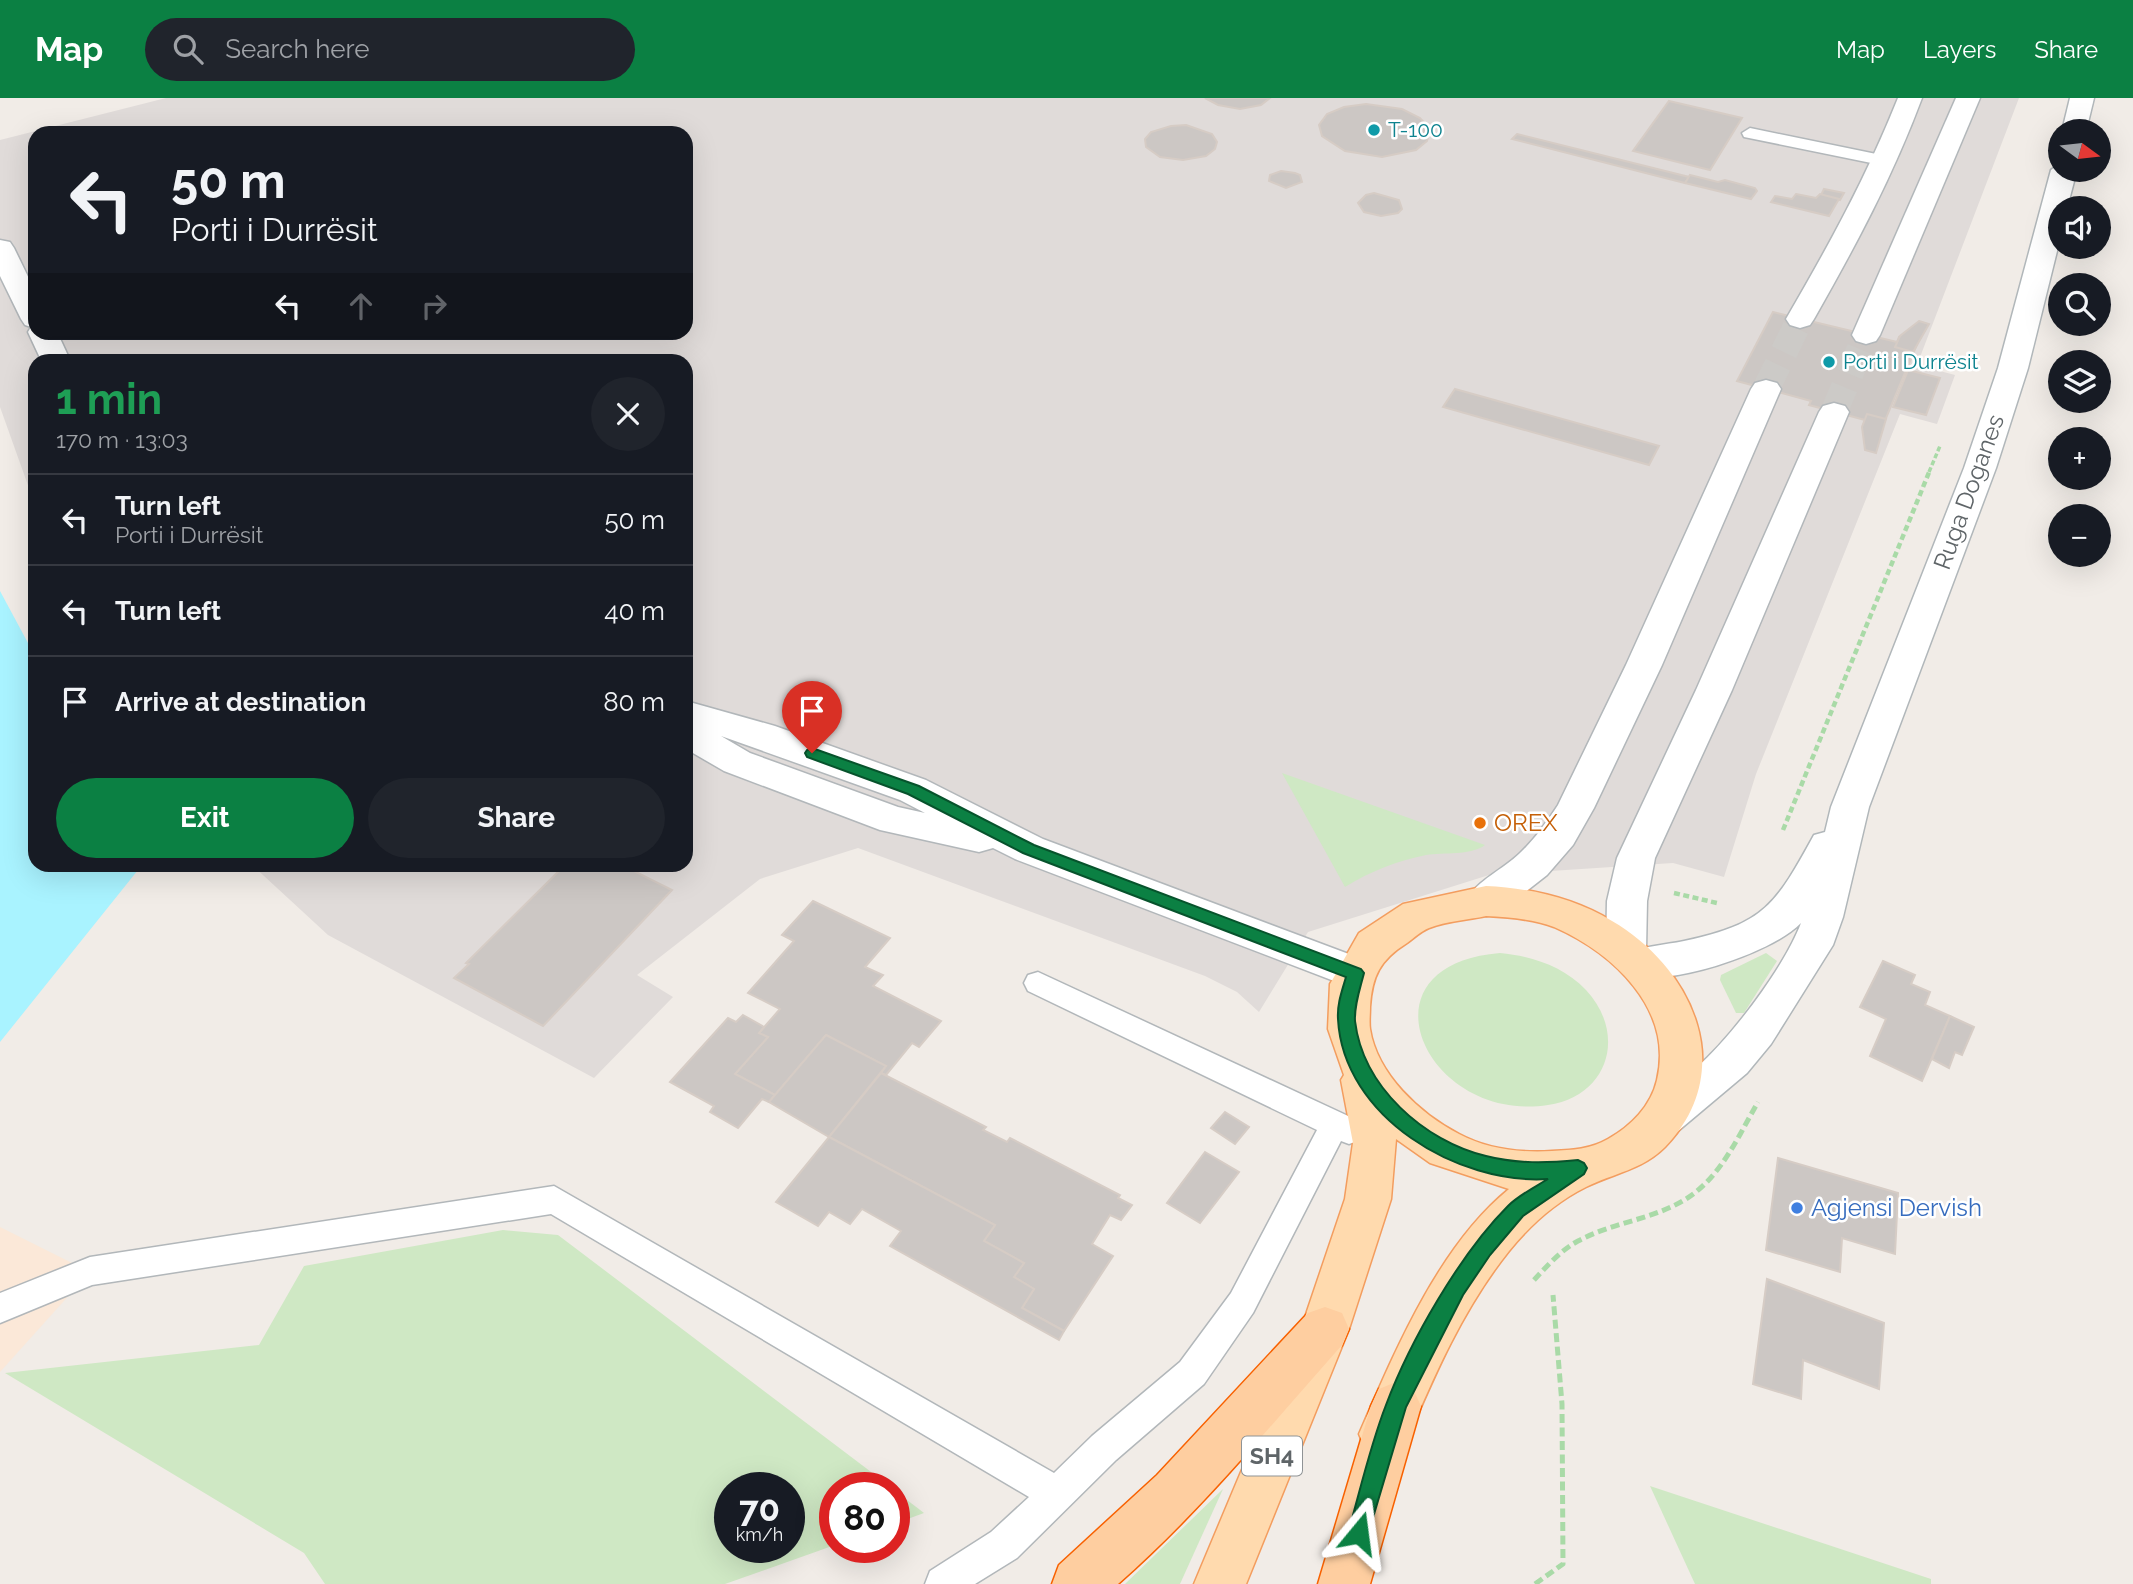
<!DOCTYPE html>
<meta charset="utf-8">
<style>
body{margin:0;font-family:Raleway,sans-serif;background:#20242c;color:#f1f3f6;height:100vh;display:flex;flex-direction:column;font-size:26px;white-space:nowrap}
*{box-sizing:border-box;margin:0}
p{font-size:23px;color:#9ea1a6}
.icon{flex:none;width:38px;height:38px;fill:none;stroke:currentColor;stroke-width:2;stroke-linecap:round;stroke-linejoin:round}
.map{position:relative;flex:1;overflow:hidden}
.details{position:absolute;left:28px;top:256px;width:665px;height:518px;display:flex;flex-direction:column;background:#171b24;border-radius:21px;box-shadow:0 7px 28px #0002}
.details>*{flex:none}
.guide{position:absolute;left:28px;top:28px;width:665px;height:214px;border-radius:21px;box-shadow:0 7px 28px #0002;background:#171b24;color:#f1f3f6;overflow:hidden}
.needle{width:46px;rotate:105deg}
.controls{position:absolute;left:2048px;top:21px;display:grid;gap:14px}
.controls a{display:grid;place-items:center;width:63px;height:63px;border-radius:50%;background:#171b24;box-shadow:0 7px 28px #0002;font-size:35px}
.speed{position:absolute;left:714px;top:1374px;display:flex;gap:14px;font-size:35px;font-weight:700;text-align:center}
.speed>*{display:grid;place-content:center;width:91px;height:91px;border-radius:50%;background:#171b24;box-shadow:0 7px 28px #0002;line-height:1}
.speed small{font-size:18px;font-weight:400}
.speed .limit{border:10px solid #d22;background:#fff;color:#111}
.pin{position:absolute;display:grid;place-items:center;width:60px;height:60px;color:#fff;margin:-72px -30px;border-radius:50% 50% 50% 0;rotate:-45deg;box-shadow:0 0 7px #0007}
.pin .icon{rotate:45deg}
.me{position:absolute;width:77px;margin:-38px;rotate:16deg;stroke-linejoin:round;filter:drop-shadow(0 0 5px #0008)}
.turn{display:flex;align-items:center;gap:24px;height:147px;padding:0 28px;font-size:32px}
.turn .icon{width:91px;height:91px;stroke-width:2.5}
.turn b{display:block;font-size:49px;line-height:60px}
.lanes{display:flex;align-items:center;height:66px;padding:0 28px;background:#0003;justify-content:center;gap:35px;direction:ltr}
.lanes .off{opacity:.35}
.round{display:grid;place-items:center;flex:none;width:74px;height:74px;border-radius:37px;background:#20242c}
.overview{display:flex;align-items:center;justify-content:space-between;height:119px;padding:0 28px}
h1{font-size:42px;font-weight:700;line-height:52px;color:#1e9e55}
.action{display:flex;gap:14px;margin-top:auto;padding:14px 28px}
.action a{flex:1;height:80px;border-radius:42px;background:#0b8043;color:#fff;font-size:28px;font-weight:700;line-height:80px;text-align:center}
.action a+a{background:#20242c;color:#f1f3f6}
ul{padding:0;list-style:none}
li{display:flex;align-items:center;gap:21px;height:91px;padding:0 28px;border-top:2px solid #363941}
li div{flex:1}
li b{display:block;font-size:26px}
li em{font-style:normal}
header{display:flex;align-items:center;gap:42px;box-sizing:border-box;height:98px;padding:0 35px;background:#0b8043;color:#fff}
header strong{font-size:33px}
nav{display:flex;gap:38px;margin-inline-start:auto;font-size:24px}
.search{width:490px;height:63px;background:#20242c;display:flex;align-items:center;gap:18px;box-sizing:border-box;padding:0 24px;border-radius:38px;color:#9ea1a6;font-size:26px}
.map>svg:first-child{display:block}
.industrial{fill:#e0dbd9;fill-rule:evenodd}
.green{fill:#cfe8c4;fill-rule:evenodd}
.sand{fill:#fbe8d8}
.water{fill:#a9f3ff}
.building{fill:#ccc7c4;stroke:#d6ccc5;stroke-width:2}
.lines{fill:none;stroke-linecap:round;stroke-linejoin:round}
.minor-tunnel{stroke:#cccac7;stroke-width:27;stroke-dasharray:27 14;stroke-linecap:butt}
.service-casing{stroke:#b2b7ba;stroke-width:3}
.minor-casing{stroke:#b2b7ba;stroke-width:3}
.secondary-casing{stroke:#b1b7ba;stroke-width:3}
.primary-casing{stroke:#f39d5f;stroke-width:3}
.trunk-casing{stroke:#f86100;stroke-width:3}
.path-far2{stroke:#a9daa7;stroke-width:3.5;stroke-dasharray:5 2.5;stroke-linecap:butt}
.path-far1{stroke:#a9daa7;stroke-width:4.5;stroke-dasharray:6 3.5;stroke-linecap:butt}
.path{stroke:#a9daa7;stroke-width:5;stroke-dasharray:9 4.5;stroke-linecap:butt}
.service{fill:#fff;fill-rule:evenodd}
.minor{fill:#fff;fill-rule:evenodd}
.secondary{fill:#fff;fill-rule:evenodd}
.primary{fill:#ffdaae;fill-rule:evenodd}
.trunk{fill:#fecea0;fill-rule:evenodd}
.route{fill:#0b8043;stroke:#07532c;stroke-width:2}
.culture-dot{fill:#0f9aa8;stroke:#fff;stroke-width:2.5}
.food-dot{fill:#e8710a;stroke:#fff;stroke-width:2.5}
.shop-dot{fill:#3f7fe0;stroke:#fff;stroke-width:2.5}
.labels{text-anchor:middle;stroke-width:5;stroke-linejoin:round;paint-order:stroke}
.far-culture-label{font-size:21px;fill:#0d838f;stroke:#fff;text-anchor:start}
.shield{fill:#fff;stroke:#8f9395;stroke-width:2}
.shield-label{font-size:23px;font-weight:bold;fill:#5f6568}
.street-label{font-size:24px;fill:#5f6568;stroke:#fff}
.food-label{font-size:24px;fill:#c56008;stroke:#fff;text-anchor:start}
.shop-label{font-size:24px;fill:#366cbe;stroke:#fff;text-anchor:start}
</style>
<header>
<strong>Map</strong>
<div class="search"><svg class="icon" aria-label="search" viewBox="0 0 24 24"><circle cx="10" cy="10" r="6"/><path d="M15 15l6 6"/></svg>Search here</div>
<nav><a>Map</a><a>Layers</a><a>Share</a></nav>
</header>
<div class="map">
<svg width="2133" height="1486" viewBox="0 0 2133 1486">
<rect width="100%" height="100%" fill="#f1ece7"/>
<!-- industrial -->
<path class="industrial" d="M166 0H2019L1917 267 1955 277 1937 326 1900 316 1756 676 1724 779 1673 765 1489 777 1308 834 1259 914 1237 894 1205 878 858 750 760 781 637 877 673 899 594 980 328 837 252 767 686 766V262H35V407L0 309V42ZM35 35H686V234H35Z"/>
<!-- green -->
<g class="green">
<path d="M1282 675 1485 747C1470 758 1444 754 1426 757 1397 763 1371 773 1345 789Z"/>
<path d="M1500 855C1531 858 1563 868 1586 892 1627 936 1609 998 1548 1007 1426 1026 1353 867 1500 855Z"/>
<polygon points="1766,855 1777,863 1744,915 1736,915 1720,882 1721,877"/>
<path d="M503 1132 558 1137 891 1389 835 1390V1447L725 1486H325L304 1455 5 1275 259 1247 304 1168ZM730 1390H789V1449H730Z"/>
<polygon points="1650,1388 1931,1481 1931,1486 1695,1486"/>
<polygon points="1223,1391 1180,1486 1125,1486"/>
<polygon points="894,1392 924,1415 894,1426"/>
</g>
<!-- sand -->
<polygon class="sand" points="0,1129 90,1174 0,1274"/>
<!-- water -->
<polygon class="water" points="0,493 35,558 35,766 142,767 0,944"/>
<!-- building -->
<g class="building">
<polygon points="1205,0 1270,0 1261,7 1240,11 1218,7"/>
<polygon points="1669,3 1742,20 1710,72 1633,53"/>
<polygon points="1366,6 1402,11 1420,20 1430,31 1427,43 1416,52 1382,59 1345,53 1322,38 1319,27 1327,16 1344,9"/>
<polygon points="1186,27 1212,36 1217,44 1215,51 1206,58 1183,62 1160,59 1146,49 1145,41 1151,34 1171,28"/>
<polygon points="1517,36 1689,79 1685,85 1512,41"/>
<polygon points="1281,73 1295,75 1300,77 1302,84 1286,90 1269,83 1270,77"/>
<polygon points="1690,77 1718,84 1725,82 1755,90 1757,93 1751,101 1685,85"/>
<polygon points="1824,91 1844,95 1840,102 1821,97"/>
<polygon points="1374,95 1399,102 1402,111 1398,115 1381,118 1364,114 1358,105 1366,97"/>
<polygon points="1796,96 1816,100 1820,96 1839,101 1829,118 1771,104 1775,98 1792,101"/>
<polygon points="1773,214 1897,244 1899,239 1918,244 1881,332 1863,327 1865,322 1809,307 1811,303 1737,283"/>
<polygon points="1919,223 1929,226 1913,254 1895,249 1900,238"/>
<polygon points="1908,272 1940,280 1926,317 1893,309"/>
<polygon points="1455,291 1659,348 1649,367 1443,309"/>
<polygon points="1867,316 1886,321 1876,355 1865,352 1862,329"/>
<polygon points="566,766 620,766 672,792 543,928 454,880 469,866 466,865"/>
<polygon points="813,803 890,840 865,869 883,877 873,888 941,923 919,949 912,945 886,977 881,975 886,968 826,937 775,997 735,976 768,939 759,935 780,911 748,895 794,843 782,837"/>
<polygon points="1883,863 1915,877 1911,886 1930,894 1925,907 1950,918 1922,983 1870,958 1886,921 1860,909"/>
<polygon points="743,917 764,929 759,935 768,939 735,976 775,997 769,1004 762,1001 738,1030 710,1014 714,1008 670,984 728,920 736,924"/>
<polygon points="1950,918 1974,929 1962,957 1955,954 1949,970 1932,961"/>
<polygon points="826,937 886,968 829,1039 769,1004"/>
<polygon points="881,975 986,1029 983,1032 1007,1044 1010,1040 1120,1097 1118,1100 1132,1107 1121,1122 1110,1117 1092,1146 1113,1158 1064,1233 1022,1210 1034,1191 1014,1179 1024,1165 984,1143 995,1127 829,1039"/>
<polygon points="1225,1014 1249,1029 1235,1046 1211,1030"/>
<polygon points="829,1039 995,1127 984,1143 1024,1165 1014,1179 1034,1191 1022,1210 1064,1233 1059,1242 890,1148 901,1133 862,1111 850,1126 829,1114 818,1128 776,1104"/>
<polygon points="1205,1054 1239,1074 1200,1125 1167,1105"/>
<polygon points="1778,1060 1898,1095 1895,1156 1842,1140 1840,1174 1766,1152"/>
<polygon points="1767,1181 1884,1225 1879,1291 1803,1262 1801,1301 1753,1286"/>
</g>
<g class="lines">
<!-- minor-tunnel -->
<g class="minor-tunnel">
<polyline points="1766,291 1800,221"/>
<polyline points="1834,314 1866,237"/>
</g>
<!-- service casing -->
<g class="service-casing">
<g id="service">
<polygon points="1750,30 1886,58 1895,63 1886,68 1744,39 1742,35"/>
<polygon points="1038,874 1346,1017 1360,1024 1364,1033 1360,1042 1349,1046 1341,1043 1253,1215 1204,1286 1116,1362 1017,1460 975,1486 925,1486 930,1473 991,1434 1029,1399 551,1116 92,1187 0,1225 0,1195 90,1159 554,1088 1054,1375 1092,1338 1180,1264 1231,1195 1317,1032 1028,893 1024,885 1028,877"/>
</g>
</g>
<!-- minor casing -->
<g class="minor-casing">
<g id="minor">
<path d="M1898 0H1922C1892 80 1856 147 1814 221L1810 227 1800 230 1790 227 1786 221C1829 147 1866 80 1898 0Z"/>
<polygon points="1956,0 1980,0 1880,237 1876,243 1866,246 1856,243 1852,237"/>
<polygon points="0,142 10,144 14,150 35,193 35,234 57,234 70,262 41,262 28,234 31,229 25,227 21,221 0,178"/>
<path d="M1766 282 1777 285 1781 291 1662 567 1594 710 1573 747 1547 777 1500 814 1486 818 1472 814 1466 803C1478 781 1503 772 1520 755 1535 741 1547 724 1558 707L1626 567 1751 291 1755 285Z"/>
<polygon points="1834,305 1845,308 1849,314 1732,592 1655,760 1647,803 1646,852 1640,863 1626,868 1612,863 1606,852 1607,803 1617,760 1696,592 1819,314 1823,308"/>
<path d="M686 603 775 628 926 682 1043 741 1370 864 1376 875 1370 886 1355 891 1015 761 993 750 979 754 880 732 724 673 686 651ZM721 638 900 702 925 715 898 709 750 655Z"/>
</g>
</g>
<!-- secondary casing -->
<g class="secondary-casing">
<g id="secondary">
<polygon points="2070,0 2094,0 2086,33 2062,33"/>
<path d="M2060 65V72H2077L2067 110H2060V141L2028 270 1996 370 1869 709 1843 819 1833 847 1771 946 1747 975 1678 1033 1663 1039 1648 1033 1641 1020C1652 997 1677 986 1696 970 1731 940 1785 868 1801 825 1771 856 1665 890 1626 877L1620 866 1626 855C1645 848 1664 847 1684 843 1765 826 1776 806 1814 737L1825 734 1831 709 1964 370 1998 270 2051 72Z"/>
</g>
</g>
<!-- primary casing -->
<g class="primary-casing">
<path id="primary" d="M1486 788C1530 790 1574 800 1612 823 1693 870 1739 973 1665 1049 1642 1072 1614 1075 1586 1089 1556 1104 1530 1127 1509 1153 1461 1213 1432 1283 1402 1353L1384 1360 1366 1353 1359 1336C1395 1253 1438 1149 1509 1091L1430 1065 1396 1041 1391 1101 1349 1231 1246 1486H1194L1301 1231 1345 1101 1353 1045 1341 982 1344 977 1328 931 1330 886 1359 835 1403 806ZM1486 818C1508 819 1533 821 1554 829 1613 855 1674 911 1657 982 1651 1008 1631 1028 1608 1041 1591 1051 1572 1052 1552 1053 1521 1055 1487 1051 1459 1036 1420 1016 1377 976 1370 931 1369 924 1370 916 1370 909 1372 878 1380 862 1407 845 1414 840 1421 833 1429 830 1446 823 1468 822 1486 818Z"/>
</g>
<!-- trunk casing -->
<g class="trunk-casing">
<g id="trunk">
<path d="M1325 1209 1342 1215 1349 1231 1342 1247C1270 1328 1200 1414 1118 1486H1052L1059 1467 1157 1377 1308 1215Z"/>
<polygon points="1396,1284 1413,1291 1421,1308 1370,1486 1318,1486 1371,1308 1379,1291"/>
</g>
</g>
<!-- path-far2 -->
<polyline class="path-far2" points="1929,374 1940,348"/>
<!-- path-far1 -->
<g class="path-far1">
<polyline points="1783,732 1930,372"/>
<polyline points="1674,795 1717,805"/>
</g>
<!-- path -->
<g class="path">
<path d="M1534 1182C1547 1168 1561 1152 1578 1143 1617 1122 1663 1121 1697 1093 1725 1070 1740 1035 1758 1004"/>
<polyline points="1535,1486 1563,1466 1562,1306 1553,1197"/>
</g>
<!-- service -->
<use href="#service" class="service"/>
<!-- minor -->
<use href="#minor" class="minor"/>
<!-- secondary -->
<use href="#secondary" class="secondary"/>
<!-- primary -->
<use href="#primary" class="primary"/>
<!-- trunk -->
<use href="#trunk" class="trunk"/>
</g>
<!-- route -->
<path class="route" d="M812 650 919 688 1034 747 1361 871 1364 875C1360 891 1354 907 1355 923 1363 989 1424 1043 1486 1058 1517 1066 1547 1065 1578 1062L1584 1065 1587 1070 1584 1076 1523 1118 1490 1157 1463 1197 1406 1309 1366 1443 1359 1446 1351 1443 1348 1435C1360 1393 1370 1348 1386 1307 1410 1243 1460 1156 1508 1108 1519 1097 1535 1089 1548 1081 1458 1087 1343 1019 1338 921 1337 906 1342 893 1346 879L1023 755 908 696 807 659 805 655 807 652Z"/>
<!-- markers -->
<g class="culture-dot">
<circle cx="1374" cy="32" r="7"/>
<circle cx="1829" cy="264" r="7"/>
</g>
<circle class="food-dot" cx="1480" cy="725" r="7"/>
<circle class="shop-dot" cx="1797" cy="1110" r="7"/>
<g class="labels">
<!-- far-culture labels -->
<g class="far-culture-label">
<text x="1388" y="39">T-100</text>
<text x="1843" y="271">Porti i Durrësit</text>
</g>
<!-- shield labels -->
<rect class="shield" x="1242" y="1338.5" width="60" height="39" rx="5"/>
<g class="shield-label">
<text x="1272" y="1366">SH4</text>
</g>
<!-- street labels -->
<g class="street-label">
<text transform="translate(1969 394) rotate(-70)" y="8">Ruga Doganes</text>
</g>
<!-- food labels -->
<g class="food-label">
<text x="1494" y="733">OREX</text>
</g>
<!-- shop labels -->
<g class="shop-label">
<text x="1811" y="1118">Agjensi Dervish</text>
</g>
</g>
</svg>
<div class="controls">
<a><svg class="needle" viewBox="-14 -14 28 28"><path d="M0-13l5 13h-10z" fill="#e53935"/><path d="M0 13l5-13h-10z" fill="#9ea1a6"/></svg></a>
<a><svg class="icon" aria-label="sound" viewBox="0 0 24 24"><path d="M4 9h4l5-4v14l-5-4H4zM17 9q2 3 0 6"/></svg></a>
<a><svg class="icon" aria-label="search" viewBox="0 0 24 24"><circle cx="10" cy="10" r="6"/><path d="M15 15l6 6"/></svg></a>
<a><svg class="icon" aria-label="layers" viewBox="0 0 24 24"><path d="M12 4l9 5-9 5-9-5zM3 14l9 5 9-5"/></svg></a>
<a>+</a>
<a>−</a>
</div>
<div class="speed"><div>70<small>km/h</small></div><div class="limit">80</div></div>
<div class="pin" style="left:812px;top:655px;background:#d93025"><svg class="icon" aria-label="arrive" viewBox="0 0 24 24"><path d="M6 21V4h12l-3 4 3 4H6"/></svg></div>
<svg class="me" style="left:1359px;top:1435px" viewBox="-20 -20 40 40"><path d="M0-17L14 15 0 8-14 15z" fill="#0b8043" stroke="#fff" stroke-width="4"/></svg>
<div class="guide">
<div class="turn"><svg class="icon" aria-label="left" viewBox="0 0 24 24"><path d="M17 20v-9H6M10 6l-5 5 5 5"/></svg><div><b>50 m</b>Porti i Durrësit</div></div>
<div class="lanes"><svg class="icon" aria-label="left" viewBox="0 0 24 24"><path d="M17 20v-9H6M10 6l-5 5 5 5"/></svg><svg class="icon off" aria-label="ahead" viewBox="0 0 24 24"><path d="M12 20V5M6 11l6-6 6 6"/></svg><svg class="icon off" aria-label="right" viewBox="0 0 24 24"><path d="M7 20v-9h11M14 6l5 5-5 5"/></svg></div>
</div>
<section class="details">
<div class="overview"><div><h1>1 min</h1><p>170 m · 13:03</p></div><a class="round"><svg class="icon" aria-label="close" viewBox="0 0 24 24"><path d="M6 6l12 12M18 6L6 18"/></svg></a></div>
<ul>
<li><svg class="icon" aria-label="left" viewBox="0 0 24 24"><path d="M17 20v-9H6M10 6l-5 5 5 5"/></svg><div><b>Turn left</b><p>Porti i Durrësit</p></div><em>50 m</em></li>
<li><svg class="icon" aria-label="left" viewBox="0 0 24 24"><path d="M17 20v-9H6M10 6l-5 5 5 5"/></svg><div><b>Turn left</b></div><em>40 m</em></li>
<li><svg class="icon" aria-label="arrive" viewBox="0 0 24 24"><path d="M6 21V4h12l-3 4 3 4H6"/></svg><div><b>Arrive at destination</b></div><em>80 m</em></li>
</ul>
<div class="action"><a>Exit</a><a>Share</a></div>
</section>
</div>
